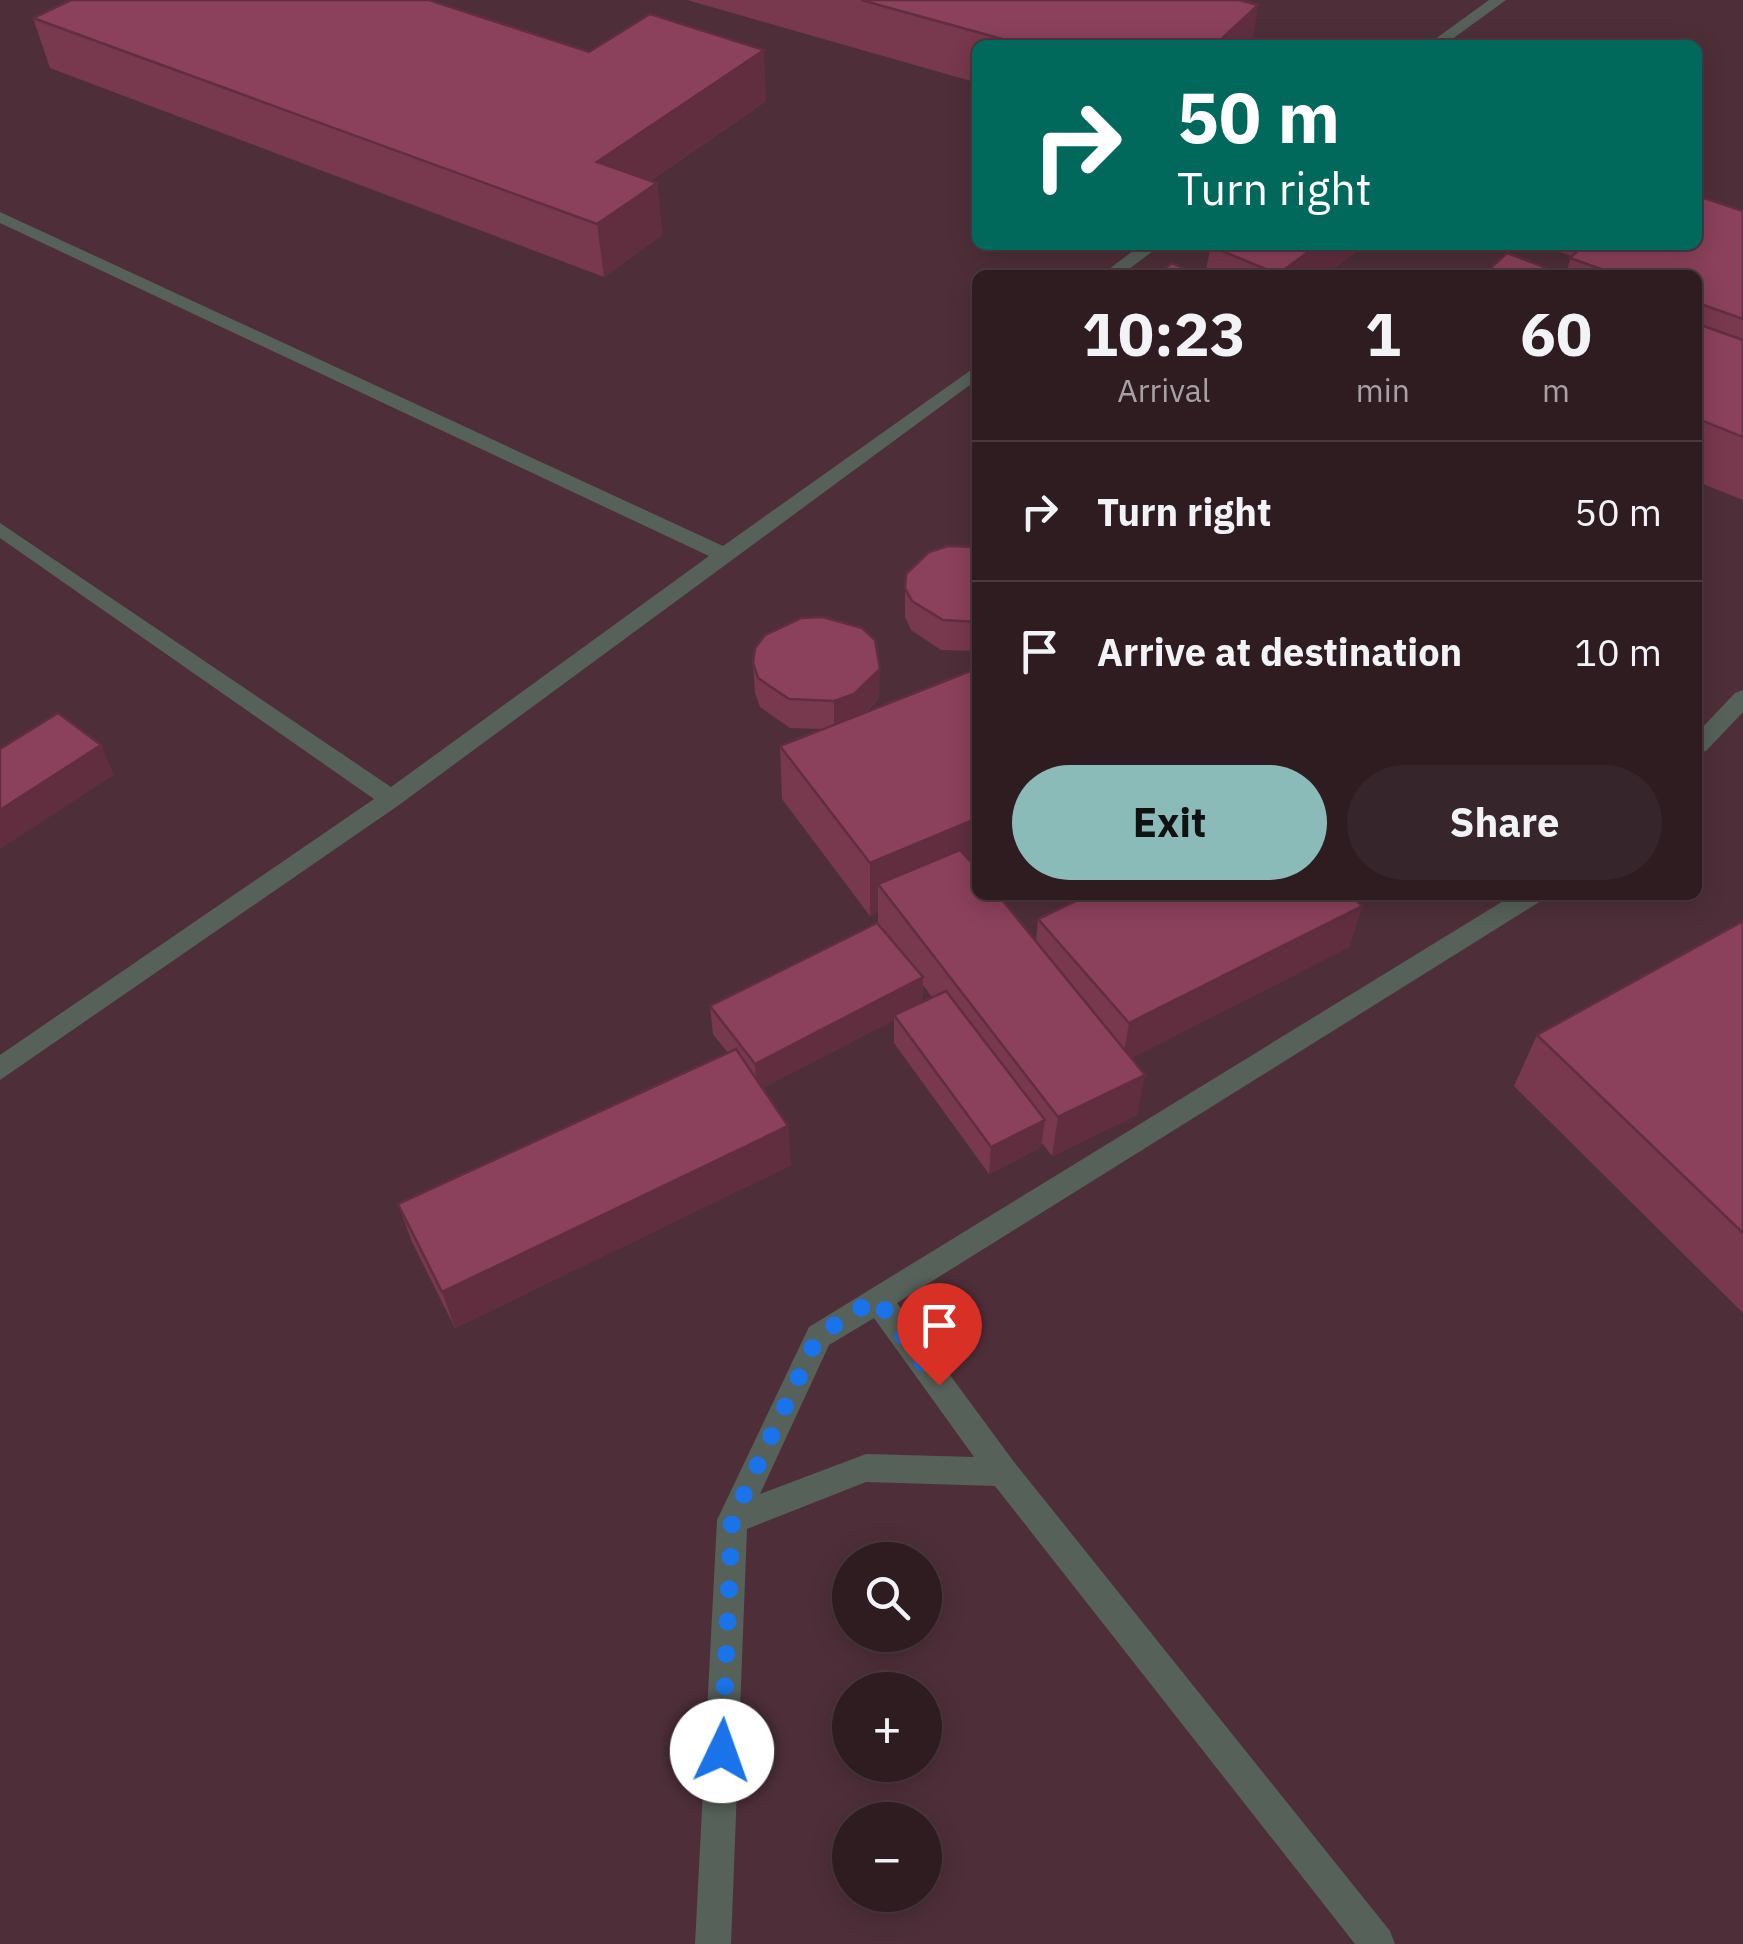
<!DOCTYPE html>
<meta charset="utf-8">
<style>
body{margin:0;font-family:"IBM Plex Sans",sans-serif;background:#36252a;color:#f1f3f6;height:100vh;display:flex;flex-direction:column;font-size:38px;white-space:nowrap}
*{box-sizing:border-box;margin:0}
p{font-size:32px;color:#a7a1a5}
.icon{flex:none;width:55px;height:55px;fill:none;stroke:currentColor;stroke-width:2;stroke-linecap:round;stroke-linejoin:round}
.map{position:relative;flex:1;overflow:hidden}
.details{position:absolute;left:972px;top:270px;width:730px;height:630px;display:flex;flex-direction:column;background:#2e1c21;border-radius:15px;box-shadow:0 5px 25px #0003,0 0 0 2px #493a3f}
.details>*{flex:none}
.hud{position:absolute;left:972px;top:40px;width:730px;height:210px;border-radius:15px;box-shadow:0 5px 25px #0003,0 0 0 2px #493a3f;background:#00695c;color:#fff;overflow:hidden}
.controls{position:absolute;left:832px;top:1542px;display:grid;gap:20px}
.controls a{display:grid;place-items:center;width:110px;height:110px;border-radius:50%;background:#2e1c21;box-shadow:0 5px 25px #0003,0 0 0 2px #493a3f;font-size:50px}
.pin{position:absolute;display:grid;place-items:center;width:85px;height:85px;color:#fff;margin:-102px -42px;border-radius:50% 50% 50% 0;rotate:-45deg;box-shadow:0 0 10px #0007}
.pin .icon{rotate:45deg}
.me{position:absolute;width:110px;margin:-55px;rotate:3deg;stroke-linejoin:round;filter:drop-shadow(0 0 8px #0008)}
.turn{display:flex;align-items:center;gap:35px;height:210px;padding:0 40px;font-size:45px}
.turn .icon{width:130px;height:130px;stroke-width:2.5}
.turn b{display:block;font-size:70px;line-height:85px}
.eta{display:flex;justify-content:space-evenly;align-items:center;height:170px;text-align:center}
.eta b{font-size:60px;font-weight:800;line-height:70px}
.cta{display:flex;gap:20px;margin-top:auto;padding:20px 40px}
.cta a{flex:1;height:115px;border-radius:60px;background:#8bbbb9;color:#111;font-size:40px;font-weight:800;line-height:115px;text-align:center}
.cta a+a{background:#36252a;color:#f1f3f6}
ul{padding:0;list-style:none}
li{display:flex;align-items:center;gap:30px;height:140px;padding:0 40px;border-top:2px solid #493a3f}
li div{flex:1}
li b{display:block;font-size:38px}
li em{font-style:normal}
.map>svg:first-child{display:block}
.built{fill:#4e2f39;fill-rule:evenodd}
.lines{fill:none;stroke-linecap:round;stroke-linejoin:round}
.minor{fill:#566159;fill-rule:evenodd}
.wall{fill:#78384e;fill-rule:evenodd}
.shaded-wall{fill:#612e40}
.building{fill:#8b415b;stroke:#612e40;stroke-width:2.5}
.route{stroke:#1a73e8;stroke-width:18;stroke-dasharray:0 32.4}
</style>
<div class="map">
<svg width="1743" height="1944" viewBox="0 0 1743 1944">
<rect width="100%" height="100%" fill="#3d252c"/>
<!-- built -->
<path class="built" d="M0 0H1743V1944H0ZM978 45H1698V245H978ZM978 275H1698V895H978ZM850 1560H925V1635H850ZM850 1690H925V1765H850ZM850 1820H925V1895H850Z"/>
<g class="lines">
<!-- minor -->
<g class="minor">
<polygon points="1489,0 1506,0 1444,45 1427,45"/>
<polygon points="0,212 723,546 978,365 978,379 399,805 0,1080 0,1055 374,799 0,538 0,523 391,787 709,556 0,223"/>
<polygon points="1141,245 1161,245 1121,275 1101,275"/>
<polygon points="1743,690 1743,712 1706,751 1698,753 1698,732 1735,693"/>
<path d="M1513 895H1544L1541 901 897 1303 1014 1462 1390 1931 1395 1944H1355L995 1486 866 1482 747 1529 731 1944H695L717 1520 809 1327ZM874 1318 974 1457 866 1454 760 1494 829 1345Z"/>
</g>
</g>
<!-- wall -->
<g class="wall">
<polygon points="687,0 1239,0 1252,45 978,45 978,83"/>
<polygon points="33,18 589,52 766,101 650,181 657,183 662,235 604,277 50,68"/>
<polygon points="1743,211 1743,500 1698,482 1698,275 1483,275 1565,274 1572,256 1539,245 1698,245"/>
<polygon points="1211,245 1365,245 1325,275 1205,275"/>
<polygon points="978,426 978,461 973,458 974,429"/>
<polygon points="978,547 978,651 941,650 911,630 905,617 905,588"/>
<path d="M753 663 879 698 866 712 977 870 1036 941 1038 919 1362 906 1349 947 1131 1058 1137 1115 1052 1156 1042 1143 1041 1147 989 1174 894 1043V1020L762 1088 791 1165 455 1328 412 1242 398 1204 728 1053 713 1034 710 1006 878 924V912L870 916 782 799 780 746 821 729 790 728 760 707 755 693ZM923 985 932 997 922 1002Z"/>
<polygon points="1743,921 1743,1313 1514,1086 1537,1035"/>
</g>
<!-- shaded-wall -->
<g class="shaded-wall">
<polygon points="1258,5 1252,45 1215,45"/>
<polygon points="764,50 766,101 603,213 597,162"/>
<polygon points="657,183 662,235 604,277 597,224"/>
<polygon points="1318,245 1365,245 1325,275 1278,275"/>
<polygon points="880,669 879,698 854,723 834,730 834,701"/>
<polygon points="101,745 114,775 0,849 0,810"/>
<polygon points="978,818 978,869 894,905 878,884 878,912 870,916 870,863"/>
<polygon points="1362,906 1349,947 1122,1063 1129,1023"/>
<polygon points="923,977 922,1006 894,1015 894,1020 757,1091 755,1064"/>
<polygon points="1145,1075 1137,1115 1052,1156 1058,1117"/>
<polygon points="1045,1120 1041,1147 989,1174 991,1147"/>
<polygon points="788,1126 791,1165 455,1328 442,1292"/>
</g>
<!-- building -->
<g class="building">
<polygon points="71,0 429,0 589,52 650,14 764,50 597,162 657,183 597,224 33,18"/>
<polygon points="861,0 1239,0 1258,5 1215,45 1024,45"/>
<polygon points="1698,196 1743,211 1743,319 1698,303 1698,275 1618,275 1570,258 1584,245 1698,245"/>
<polygon points="1211,245 1318,245 1278,274 1210,246"/>
<polygon points="1507,253 1566,275 1483,275"/>
<polygon points="1172,263 1201,275 1156,275"/>
<polygon points="1698,324 1743,340 1743,437 1698,419"/>
<polygon points="948,546 978,547 978,622 943,620 912,601 905,588 906,574 929,552"/>
<polygon points="823,617 862,628 875,640 880,669 854,694 834,701 789,699 758,678 753,663 755,648 765,635 801,618"/>
<polygon points="978,668 978,818 870,863 780,746"/>
<polygon points="58,713 101,745 0,810 0,749"/>
<polygon points="960,850 978,870 978,895 998,895 1145,1075 1058,1117 878,884"/>
<polygon points="1088,895 1351,895 1362,906 1129,1023 1038,919"/>
<polygon points="1743,921 1743,1233 1537,1035"/>
<polygon points="877,923 923,977 755,1064 710,1006"/>
<polygon points="946,991 1045,1120 991,1147 894,1015"/>
<polygon points="736,1049 788,1126 442,1292 398,1204"/>
</g>
<g class="lines">
<!-- route -->
<polyline class="route" points="722,1751 732,1520 818,1336 876,1298 939,1385"/>
</g>
</svg>
<div class="controls">
<a><svg class="icon" aria-label="search" viewBox="0 0 24 24"><circle cx="10" cy="10" r="6"/><path d="M15 15l6 6"/></svg></a>
<a>+</a>
<a>−</a>
</div>
<div class="pin" style="left:939px;top:1385px;background:#d93025"><svg class="icon" aria-label="arrive" viewBox="0 0 24 24"><path d="M6 21V4h12l-3 4 3 4H6"/></svg></div>
<svg class="me" style="left:722px;top:1751px" viewBox="-20 -20 40 40"><circle r="19" fill="#fff"/><path d="M0-13L10 11 0 6-10 11z" fill="#1a73e8"/></svg>
<div class="hud">
<div class="turn"><svg class="icon" aria-label="right" viewBox="0 0 24 24"><path d="M7 20v-9h11M14 6l5 5-5 5"/></svg><div><b>50 m</b>Turn right</div></div>
</div>
<section class="details">
<div class="eta">
<div><b>10:23</b><p>Arrival</p></div>
<div><b>1</b><p>min</p></div>
<div><b>60</b><p>m</p></div>
</div>
<ul>
<li><svg class="icon" aria-label="right" viewBox="0 0 24 24"><path d="M7 20v-9h11M14 6l5 5-5 5"/></svg><div><b>Turn right</b></div><em>50 m</em></li>
<li><svg class="icon" aria-label="arrive" viewBox="0 0 24 24"><path d="M6 21V4h12l-3 4 3 4H6"/></svg><div><b>Arrive at destination</b></div><em>10 m</em></li>
</ul>
<div class="cta"><a>Exit</a><a>Share</a></div>
</section>
</div>
